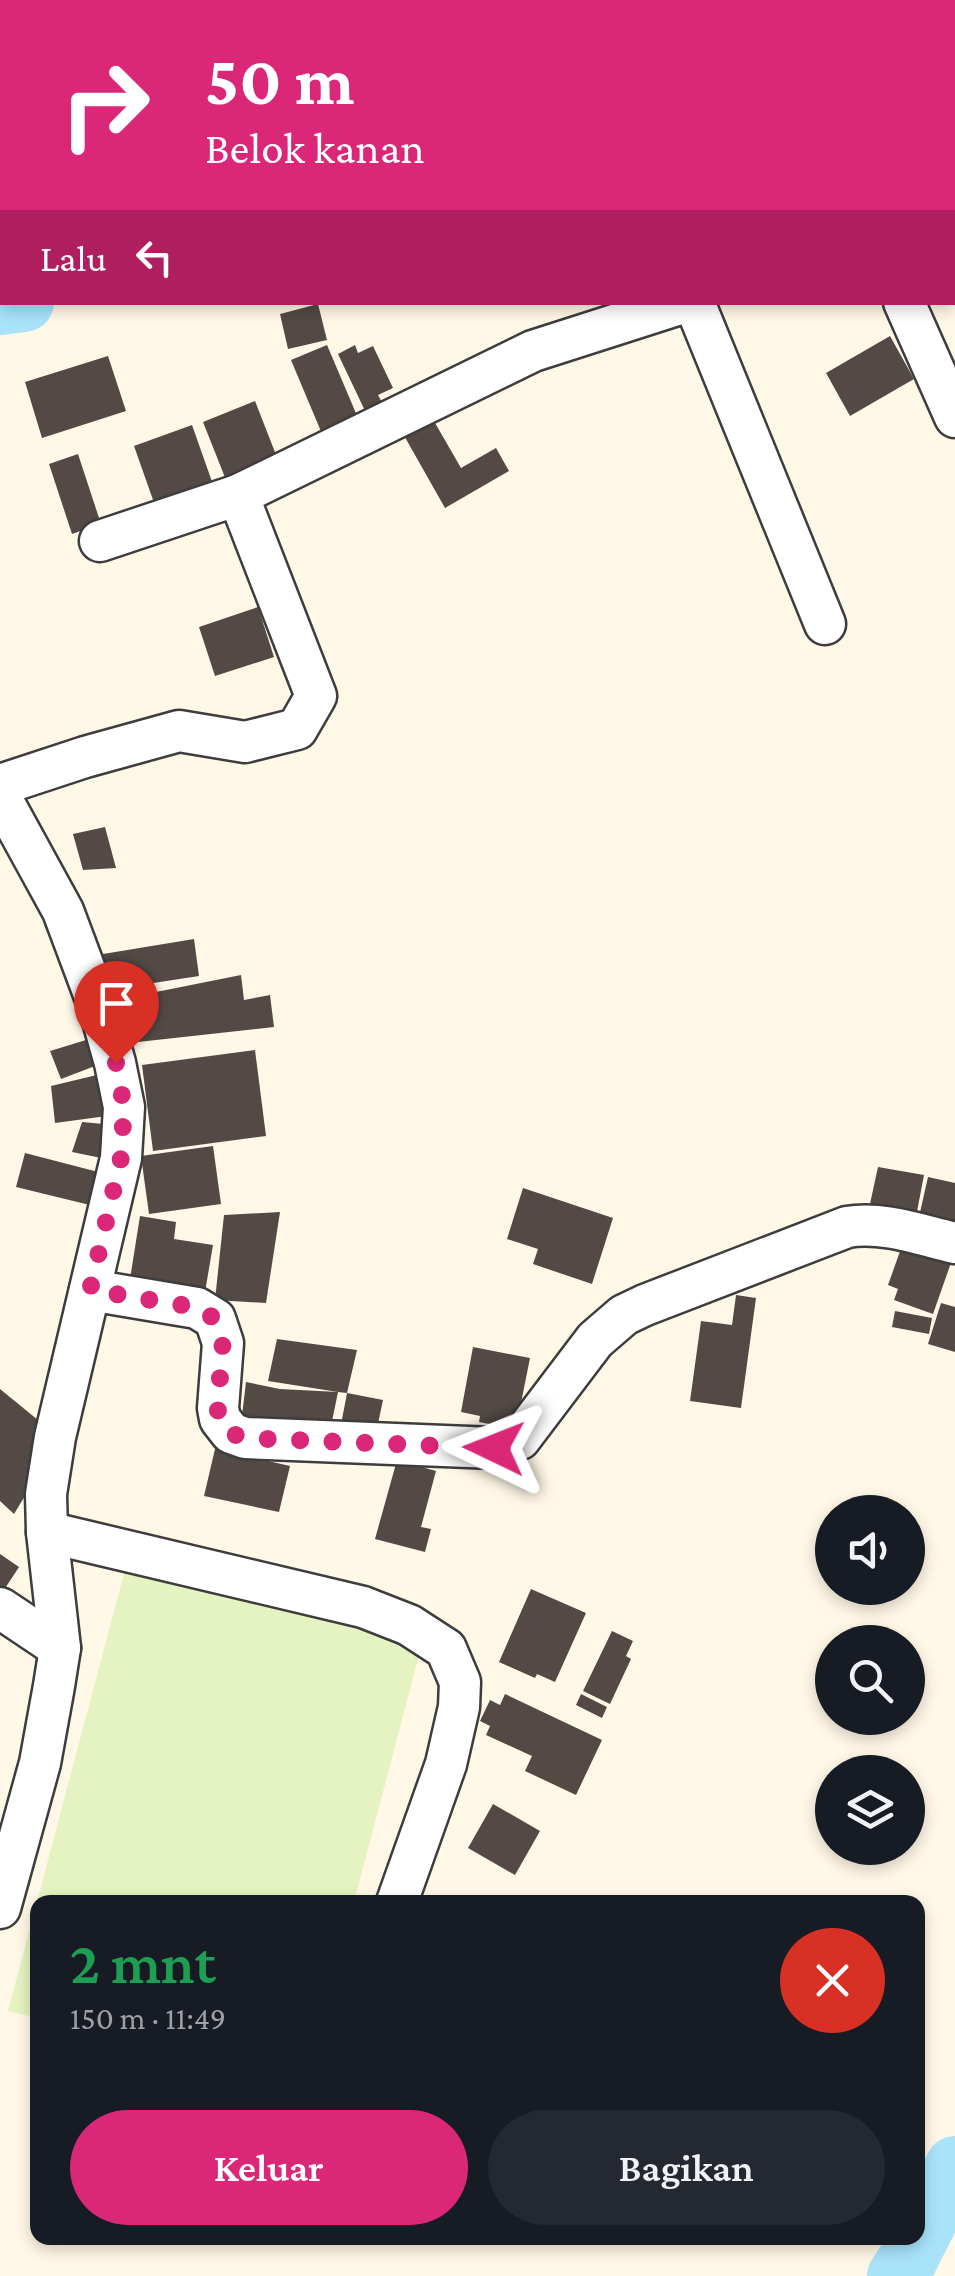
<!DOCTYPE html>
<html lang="id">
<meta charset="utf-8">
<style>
body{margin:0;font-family:"Crimson Pro",serif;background:#242831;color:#f1f3f6;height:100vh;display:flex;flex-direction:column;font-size:38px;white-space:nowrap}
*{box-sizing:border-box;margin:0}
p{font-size:32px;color:#9ea1a6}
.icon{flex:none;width:55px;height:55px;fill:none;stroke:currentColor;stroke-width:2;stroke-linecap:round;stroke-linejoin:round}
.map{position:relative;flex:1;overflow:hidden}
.details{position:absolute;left:30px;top:1895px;width:895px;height:350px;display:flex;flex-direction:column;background:#171b24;border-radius:20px;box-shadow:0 5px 15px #0003}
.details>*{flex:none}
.banner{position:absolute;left:0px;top:0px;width:955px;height:305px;box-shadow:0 5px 15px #0003;background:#db2777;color:#fff;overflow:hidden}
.fabs{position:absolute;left:815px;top:1495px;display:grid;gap:20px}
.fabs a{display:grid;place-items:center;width:110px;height:110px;border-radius:50%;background:#171b24;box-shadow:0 5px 15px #0003;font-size:50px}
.pin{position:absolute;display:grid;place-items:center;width:85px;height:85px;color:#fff;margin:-102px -42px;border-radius:50% 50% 50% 0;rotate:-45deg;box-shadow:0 0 10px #0007}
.pin .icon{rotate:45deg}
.me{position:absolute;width:110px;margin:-55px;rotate:272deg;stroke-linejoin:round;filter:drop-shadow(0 0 8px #0008)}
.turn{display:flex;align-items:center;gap:35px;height:210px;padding:0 40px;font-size:45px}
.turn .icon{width:130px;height:130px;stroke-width:2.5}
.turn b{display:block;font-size:70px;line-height:85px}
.then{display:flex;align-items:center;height:95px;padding:0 40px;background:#0003;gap:20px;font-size:38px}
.round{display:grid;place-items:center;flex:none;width:105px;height:105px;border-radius:52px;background:#242831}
.overview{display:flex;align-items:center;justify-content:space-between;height:170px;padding:0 40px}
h1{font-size:60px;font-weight:600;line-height:75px;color:#1e9e55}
.action{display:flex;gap:20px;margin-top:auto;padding:20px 40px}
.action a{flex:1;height:115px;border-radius:60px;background:#db2777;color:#fff;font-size:40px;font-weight:600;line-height:115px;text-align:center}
.action a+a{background:#242831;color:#f1f3f6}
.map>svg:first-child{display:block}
.pitch{fill:#e5f2c1}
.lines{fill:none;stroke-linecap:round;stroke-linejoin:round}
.river{stroke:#a8e3fa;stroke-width:60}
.building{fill:#534a46}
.minor-casing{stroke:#3d3d3d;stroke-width:45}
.minor{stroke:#fff;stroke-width:40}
.route{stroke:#db2777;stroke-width:18;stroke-dasharray:0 32.4}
</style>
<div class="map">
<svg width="955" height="2276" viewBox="0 0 955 2276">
<rect width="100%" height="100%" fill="#fff8e7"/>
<!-- pitch -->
<polygon class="pitch" points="126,1566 422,1644 354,1902 38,1902 37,2018 8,2011"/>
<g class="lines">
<!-- river -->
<g class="river">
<polyline points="473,2 474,0"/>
<polyline points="0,305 24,302"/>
<polyline points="897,2276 907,2261 955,2166"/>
</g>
</g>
<!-- building -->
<g class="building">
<polygon points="318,304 327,340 288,349 280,314"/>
<polygon points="890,336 914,379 850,416 826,373"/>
<polygon points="327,345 361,425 325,441 291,360"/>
<polygon points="355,345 358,353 373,346 393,388 378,395 384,406 367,415 338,354"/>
<polygon points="108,356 126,411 42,438 25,382"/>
<polygon points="255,401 280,465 228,485 203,422"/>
<polygon points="431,416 461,468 496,448 509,471 445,508 402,432"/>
<polygon points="192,425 216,493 158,514 134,446"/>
<polygon points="78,454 101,524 72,534 49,464"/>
<polygon points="258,607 274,657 215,676 199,627"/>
<polygon points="105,827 116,868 83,870 73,834"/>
<polygon points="194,939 199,976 121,988 118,965 104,968 103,954"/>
<polygon points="241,975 244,1000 270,995 274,1027 138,1042 136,996"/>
<polygon points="86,1040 95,1066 61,1079 50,1051"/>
<polygon points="255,1050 266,1136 153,1151 142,1065"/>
<polygon points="105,1073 107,1116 55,1123 51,1086"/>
<polygon points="82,1122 114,1125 106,1159 72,1152"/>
<polygon points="213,1146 221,1204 149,1214 141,1156"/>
<polygon points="25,1153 106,1174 98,1207 16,1187"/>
<polygon points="878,1167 924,1175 915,1222 868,1213"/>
<polygon points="928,1177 955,1183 955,1225 919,1217"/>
<polygon points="523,1188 613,1218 592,1284 533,1264 538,1249 507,1239"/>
<polygon points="280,1212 266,1303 215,1300 224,1215"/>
<polygon points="140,1216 176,1222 174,1239 213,1245 205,1292 130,1279"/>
<polygon points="903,1243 952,1260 933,1314 894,1300 898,1289 888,1285"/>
<polygon points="736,1295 756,1298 741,1408 690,1401 701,1321 732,1325"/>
<polygon points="941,1303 955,1307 955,1352 928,1344"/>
<polygon points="895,1311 932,1318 929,1334 892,1327"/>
<polygon points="277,1339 357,1350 347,1393 338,1392 330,1431 241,1424 246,1382 280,1389 338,1392 268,1381"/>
<polygon points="473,1347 530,1358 517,1423 506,1421 505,1427 479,1422 480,1416 461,1412"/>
<polygon points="0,1389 49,1429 40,1471 14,1514 0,1501"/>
<polygon points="347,1393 383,1400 375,1438 340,1430"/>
<polygon points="215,1449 290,1466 279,1512 204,1496"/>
<polygon points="397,1460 436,1471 421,1527 431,1529 425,1552 375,1539"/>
<polygon points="0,1554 19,1567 0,1596"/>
<polygon points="531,1589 586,1613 555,1682 537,1674 535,1678 499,1662"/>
<polygon points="612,1631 633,1641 626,1656 631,1659 610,1704 583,1691"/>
<polygon points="505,1694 602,1740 576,1795 525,1771 532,1756 486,1735 490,1726 480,1721 490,1700 500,1705"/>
<polygon points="581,1694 607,1707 602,1718 576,1705"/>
<polygon points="493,1804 540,1831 515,1875 468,1848"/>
</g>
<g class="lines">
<!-- minor casing -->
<g class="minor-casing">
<g id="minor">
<polyline points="777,0 778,2"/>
<polyline points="952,216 955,216"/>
<polyline points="694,302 825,624"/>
<polyline points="904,302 955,417"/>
<polyline points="100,541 238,495 533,351 686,302"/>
<polyline points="0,785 85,757 179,731 245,742 297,729 316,696 238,495"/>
<polyline points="0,796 63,911 100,1010 115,1063 124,1107 121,1158 55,1437 46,1494 47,1532 60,1648 54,1686 40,1763 0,1908"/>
<path d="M90 1290 197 1308 215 1319 223 1343 218 1408 220 1419 231 1433 245 1438 494 1448 520 1439 595 1340 624 1315 645 1305 847 1227C883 1221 920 1235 955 1243"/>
<polyline points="47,1532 363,1607 409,1625 446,1649 460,1682 459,1707 446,1764 397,1902"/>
<polyline points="0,1608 60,1648"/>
</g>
</g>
<!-- minor -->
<use href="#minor" class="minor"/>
</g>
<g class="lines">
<!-- route -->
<path class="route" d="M116 1063 124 1107 121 1158 90 1290C116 1294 141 1298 167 1303 179 1305 194 1305 204 1311 248 1337 195 1412 231 1433 232 1434 243 1437 245 1438L494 1448"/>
</g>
</svg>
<div class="fabs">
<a><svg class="icon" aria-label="sound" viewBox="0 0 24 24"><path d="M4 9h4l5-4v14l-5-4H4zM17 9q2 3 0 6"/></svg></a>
<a><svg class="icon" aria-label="search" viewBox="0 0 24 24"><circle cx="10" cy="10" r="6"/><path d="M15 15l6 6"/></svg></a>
<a><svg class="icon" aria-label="layers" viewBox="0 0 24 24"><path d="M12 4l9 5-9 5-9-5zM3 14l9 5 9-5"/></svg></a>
</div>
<div class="pin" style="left:116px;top:1063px;background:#d93025"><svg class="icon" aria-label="arrive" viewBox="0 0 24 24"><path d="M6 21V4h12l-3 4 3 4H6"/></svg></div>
<svg class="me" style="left:494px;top:1448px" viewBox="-20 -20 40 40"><path d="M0-17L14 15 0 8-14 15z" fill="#db2777" stroke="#fff" stroke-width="4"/></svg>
<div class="banner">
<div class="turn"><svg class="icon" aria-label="right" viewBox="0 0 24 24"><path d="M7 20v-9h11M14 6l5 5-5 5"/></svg><div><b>50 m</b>Belok kanan</div></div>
<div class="then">Lalu<svg class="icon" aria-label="left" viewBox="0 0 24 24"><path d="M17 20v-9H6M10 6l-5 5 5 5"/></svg></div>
</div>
<section class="details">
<div class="overview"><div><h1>2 mnt</h1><p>150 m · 11:49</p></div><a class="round" style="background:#d93025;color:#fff"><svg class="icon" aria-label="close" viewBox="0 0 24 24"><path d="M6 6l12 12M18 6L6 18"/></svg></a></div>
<div class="action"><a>Keluar</a><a>Bagikan</a></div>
</section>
</div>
